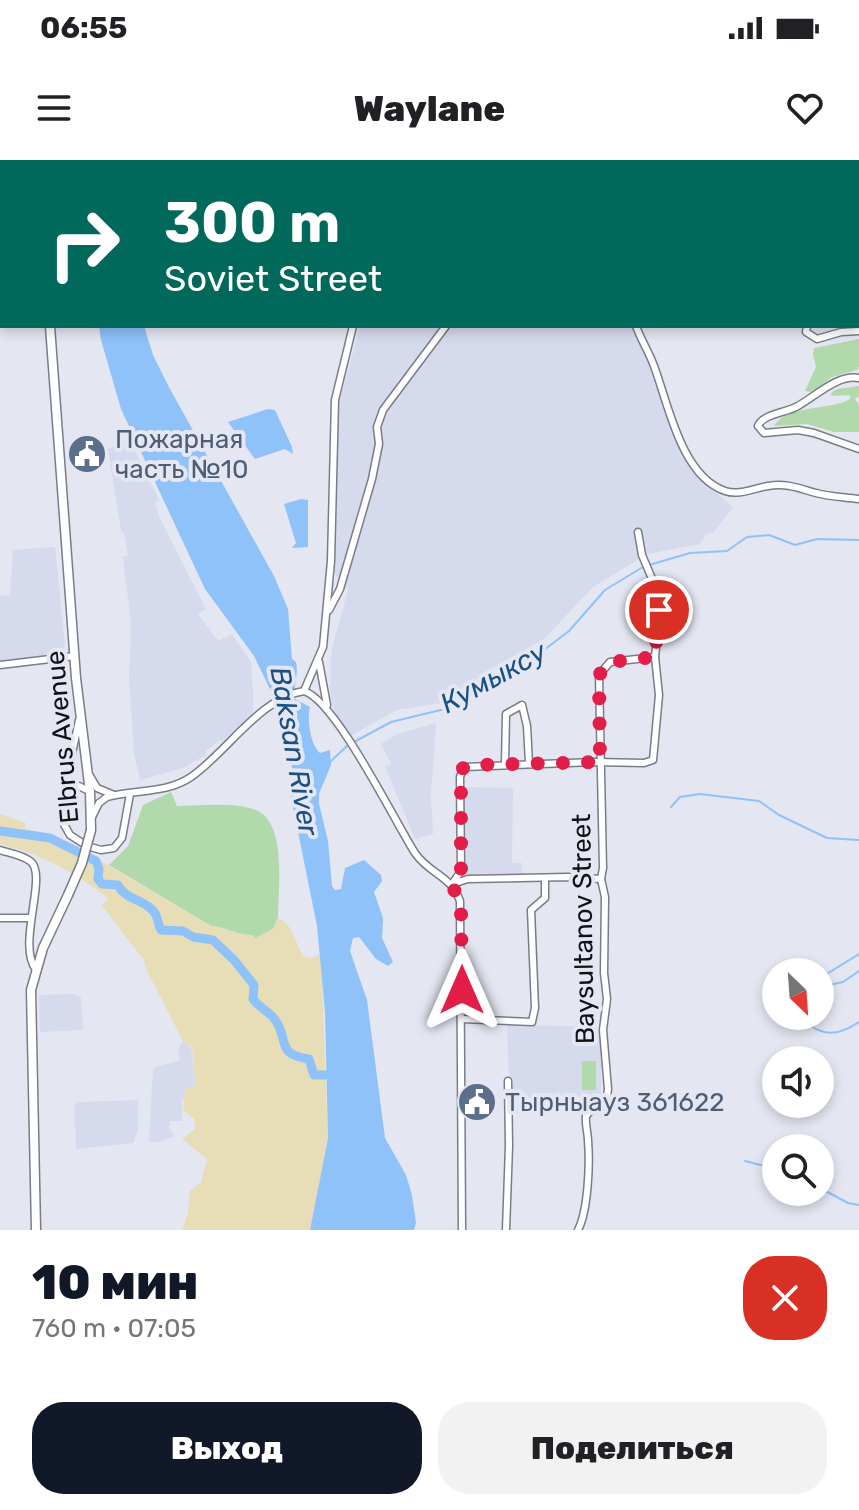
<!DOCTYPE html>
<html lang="ru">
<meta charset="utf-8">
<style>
body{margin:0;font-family:Rubik,sans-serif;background:#f2f2f2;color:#202124;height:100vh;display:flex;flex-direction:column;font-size:30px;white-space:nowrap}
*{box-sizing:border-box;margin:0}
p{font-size:26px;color:#757577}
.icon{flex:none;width:44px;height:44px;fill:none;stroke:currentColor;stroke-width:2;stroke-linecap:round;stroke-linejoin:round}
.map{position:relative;height:1070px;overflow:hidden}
.sheet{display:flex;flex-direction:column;background:#fff;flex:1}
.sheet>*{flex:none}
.banner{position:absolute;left:0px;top:0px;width:860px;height:168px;box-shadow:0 4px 12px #0003;background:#00695c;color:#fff;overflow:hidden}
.needle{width:52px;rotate:155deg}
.controls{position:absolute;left:762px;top:798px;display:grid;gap:16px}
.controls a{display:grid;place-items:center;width:72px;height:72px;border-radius:50%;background:#fff;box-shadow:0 4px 12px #0003;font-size:40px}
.pin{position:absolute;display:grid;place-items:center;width:68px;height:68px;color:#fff;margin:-34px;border:4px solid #fff;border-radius:50%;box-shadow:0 2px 8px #0007}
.me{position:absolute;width:88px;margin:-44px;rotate:0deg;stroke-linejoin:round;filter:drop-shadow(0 0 6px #0008)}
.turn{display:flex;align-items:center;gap:28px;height:168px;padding:0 32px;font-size:36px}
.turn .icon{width:104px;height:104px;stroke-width:2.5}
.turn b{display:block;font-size:56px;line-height:68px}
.round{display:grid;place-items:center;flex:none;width:84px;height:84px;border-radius:32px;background:#f2f2f2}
.overview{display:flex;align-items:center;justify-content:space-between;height:136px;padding:0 32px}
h1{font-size:48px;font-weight:800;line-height:60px;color:#111827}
.action{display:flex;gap:16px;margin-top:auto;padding:16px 32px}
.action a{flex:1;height:92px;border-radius:32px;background:#111827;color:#fff;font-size:32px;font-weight:800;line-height:92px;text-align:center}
.action a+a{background:#f2f2f2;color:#202124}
.status{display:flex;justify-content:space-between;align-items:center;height:56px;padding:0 40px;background:#fff;direction:ltr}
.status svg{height:22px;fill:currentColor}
header{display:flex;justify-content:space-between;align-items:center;height:104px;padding:0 32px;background:#fff;font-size:36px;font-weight:800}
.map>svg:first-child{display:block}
.built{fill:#d6daed}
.green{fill:#b1d9ac}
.sand{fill:#e7deb8}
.water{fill:#8ec2f9}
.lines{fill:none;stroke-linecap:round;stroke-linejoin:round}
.stream{stroke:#8ec2f9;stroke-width:2}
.river{stroke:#8ec2f9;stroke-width:9}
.minor-casing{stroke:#7a7d87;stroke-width:9}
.major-casing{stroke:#7a7d87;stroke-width:11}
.minor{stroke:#fff;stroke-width:6}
.major{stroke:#fff;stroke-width:8}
.major-bridge-casing{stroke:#7a7d87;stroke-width:11;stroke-linecap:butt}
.major-bridge{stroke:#fff;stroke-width:8}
.route{stroke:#e11d48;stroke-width:14;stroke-dasharray:0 25.2}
.labels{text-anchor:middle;stroke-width:8;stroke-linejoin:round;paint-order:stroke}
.service-label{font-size:26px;fill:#4e5e75;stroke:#e4e6f2;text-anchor:start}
.street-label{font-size:26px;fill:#111216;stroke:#e4e6f2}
.water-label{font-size:28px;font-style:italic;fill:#1b5083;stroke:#e4e6f2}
</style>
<div class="status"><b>06:55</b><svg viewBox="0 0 49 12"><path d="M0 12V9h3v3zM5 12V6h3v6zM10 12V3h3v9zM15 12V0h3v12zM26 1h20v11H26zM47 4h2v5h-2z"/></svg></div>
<header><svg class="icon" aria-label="menu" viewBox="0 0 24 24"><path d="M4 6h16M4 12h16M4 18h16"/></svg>Waylane<svg class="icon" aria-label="heart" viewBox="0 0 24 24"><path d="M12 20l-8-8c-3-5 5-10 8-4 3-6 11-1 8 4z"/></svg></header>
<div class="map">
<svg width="859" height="1070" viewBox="0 0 859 1070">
<rect width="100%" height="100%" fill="#e4e6f2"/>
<!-- built -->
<g class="built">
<polygon points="360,166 632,166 652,208 669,262 691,304 709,327 733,347 713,373 706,374 700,384 647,394 593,427 544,479 486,512 461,532 441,543 397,550 350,576 334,552 330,531 331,492 348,430 335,414 335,281 340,241"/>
<polygon points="129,279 159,340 155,343 160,359 206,449 198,454 218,481 232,474 251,502 253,531 253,554 222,581 220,580 206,591 206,595 183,608 140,620 134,593 129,520 131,463 123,397 128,396 124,373 121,371 108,289"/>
<polygon points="55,387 65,485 61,495 0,501 0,436 10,435 13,390"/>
<polygon points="436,563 431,635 433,674 415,679 385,606 391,604 381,584 397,574"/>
<polygon points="463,627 513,628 512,703 522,703 522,714 471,717 465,715"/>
<polygon points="75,834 81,838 83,870 40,872 39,835"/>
<polygon points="507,865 584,866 596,869 601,875 601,935 533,942 532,953 510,954"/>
<polygon points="183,881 191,887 196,925 182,941 182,961 171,961 169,967 174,976 160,982 149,982 153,908 180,900 178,889"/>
<polygon points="138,940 138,970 133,983 76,989 74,946 78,942"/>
</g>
<!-- green -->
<g class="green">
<polygon points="404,0 765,0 762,2"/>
<polygon points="859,179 859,207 857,210 832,217 811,232 805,231 816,207 813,194 814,188"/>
<path d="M859 226V236L855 239 859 245V272H834L807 264 774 266C786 244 839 250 851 238L849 235 831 236 832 232 837 229Z"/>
<path d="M171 632 177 646C201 646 229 642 253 649 288 659 278 728 278 758L273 769 255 779 253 775C237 776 227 767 211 766L109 705 128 686 143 645Z"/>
<rect x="582" y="901" width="14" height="29"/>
</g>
<!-- sand -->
<path class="sand" d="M0 654 26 663 25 668 72 684 211 766C227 767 237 776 253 775L255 778 273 769 278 758C294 765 295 782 303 796L312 798 321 794 328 978 310 1070H182L188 1053 190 1031 201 1022 207 999 182 979 195 969 194 959 183 950 185 930 196 925 192 887 183 881 146 809 144 800 102 746 108 738C75 712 40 694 0 684Z"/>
<!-- water -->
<g class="water">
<path d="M99 166H144L153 195 170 229 274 416 288 449 292 499 296 502C299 515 293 525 295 539L310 547C307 560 310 584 320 593L330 590 331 605 319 634V644L328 681 332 726 335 730 341 729 345 708 364 700 381 715 382 721 374 732 383 758 382 778 393 802 388 806 376 799 359 777 353 778 350 791 367 840 385 978 406 1015 412 1035 416 1063 414 1070H310L328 978 325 852 317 766 292 642 291 629 294 621 285 560 254 496 205 429 121 249 101 180Z"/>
<polygon points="268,249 275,250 292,287 293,294 285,289 255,299 228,262"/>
<polygon points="301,339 308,340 308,387 292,388 296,383 284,344"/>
</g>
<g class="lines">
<!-- stream -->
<g class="stream">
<polyline points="649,405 690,393 727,391 747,377 769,375 795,385 817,379 859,380"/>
<polyline points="354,582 391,562 449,548 503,509 532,499 569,471 605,430 643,407"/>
<polyline points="330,602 348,585"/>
<polyline points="671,647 680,637 700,634 759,641 779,655 827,678 859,680"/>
<polyline points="820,818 859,794"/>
<polyline points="820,827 843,822 859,811"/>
<polyline points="776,843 773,846 776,848"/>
<path d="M792 856C821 871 828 882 859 862"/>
<polyline points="745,1001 776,1009"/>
<polyline points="820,1028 848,1043 859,1045"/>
</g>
<!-- river -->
<path class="river" d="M0 671 50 678 96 701 99 709 98 719 102 724 118 725C126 741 143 738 154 752 158 756 158 765 161 770L183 771 193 777 213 780 234 800 254 825 253 839C259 847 267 851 273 857 291 878 273 894 309 899L314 915H338"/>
<!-- minor casing -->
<g class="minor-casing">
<g id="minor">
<polyline points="373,0 374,2"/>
<polyline points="425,0 427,2"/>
<polyline points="463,0 464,2"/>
<polyline points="0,99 2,100"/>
<polyline points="858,146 859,146"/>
<path d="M636 166C641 180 649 192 654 206 668 243 681 316 725 331 739 336 754 328 768 326 787 323 798 328 816 333 830 337 845 337 859 339"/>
<polyline points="807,166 806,172 817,179 841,172 859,171"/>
<path d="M859 218C837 214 815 237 796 247 784 253 763 254 758 266L764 273 798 270 814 273 859 289"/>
<polyline points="329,450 340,429 372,319 379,284 377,267 383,250 446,166"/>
<polyline points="319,502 327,545"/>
<polyline points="0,505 75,496"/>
<polyline points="304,531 323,487 331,401 335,240 353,166"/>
<polyline points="79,560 66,623 62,661 70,675 87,686 101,690 114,688 122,678 130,634"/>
<polyline points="505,605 506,554 522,545 527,566 529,604"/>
<polyline points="90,616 97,628 114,635"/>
<polyline points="65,634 79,626 89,631"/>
<path d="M92 657 99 643 107 637C135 629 166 634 191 617 226 593 261 537 304 531 336 541 394 660 415 693 429 714 451 715 460 741L462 1070"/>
<path d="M0 690C9 693 22 695 30 701 49 714 16 784 36 810"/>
<polyline points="452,724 461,711 460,617 464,607 595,602 644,603 653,600 659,535 655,497 659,459 658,433 642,395 638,372"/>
<polyline points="452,724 468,719 568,717 601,719"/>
<polyline points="0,758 31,758"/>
<polyline points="462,859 532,862 535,848 531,750 545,738 545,719"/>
<polyline points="506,1070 509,986 508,921"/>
<path d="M578 1070C588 1051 590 1004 588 981 588 973 585 965 586 956L591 950 602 948 606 944 608 929 603 870 607 839 604 813 605 737 601 719 603 708 599 515 610 502 655 497"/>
</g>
</g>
<!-- major casing -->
<g class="major-casing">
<g id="major">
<polyline points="39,0 40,2"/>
<polyline points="50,166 76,518 90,632 91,670"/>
<polyline points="36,1070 31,830 43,788 68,735"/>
</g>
</g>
<!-- minor -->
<use href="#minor" class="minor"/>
<!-- major -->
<use href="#major" class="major"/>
<!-- major-bridge casing -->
<g class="major-bridge-casing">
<polyline id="major-bridge" points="68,735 82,703 91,670"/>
</g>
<!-- major-bridge -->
<use href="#major-bridge" class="major-bridge"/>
</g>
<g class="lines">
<!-- route -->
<polyline class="route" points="462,830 461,748 452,724 461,711 461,611 464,607 473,605 600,602 599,515 610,502 655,497 659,450"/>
</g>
<!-- icons -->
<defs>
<g id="civic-disc" transform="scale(2)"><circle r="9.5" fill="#5c6f8a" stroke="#e4e6f2"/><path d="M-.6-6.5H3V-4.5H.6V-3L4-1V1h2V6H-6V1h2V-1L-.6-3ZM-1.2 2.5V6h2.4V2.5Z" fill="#fff"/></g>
</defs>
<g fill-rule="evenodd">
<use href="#civic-disc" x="87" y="294"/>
<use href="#civic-disc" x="477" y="942"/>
</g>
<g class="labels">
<!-- service labels -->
<g class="service-label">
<text x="115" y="288">Пожарная<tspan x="115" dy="30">часть №10</tspan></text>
<text x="505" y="951">Тырныауз 361622</text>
</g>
<!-- street labels -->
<g class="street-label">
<text transform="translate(62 577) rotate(-95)" y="9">Elbrus Avenue</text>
<text transform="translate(583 769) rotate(-91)" y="9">Baysultanov Street</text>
</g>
<!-- water labels -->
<g class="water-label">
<text transform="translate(493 517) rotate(-29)" y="10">Кумыксу</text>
<text transform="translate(295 591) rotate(80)" y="10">Baksan River</text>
</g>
</g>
</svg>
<div class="controls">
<a><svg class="needle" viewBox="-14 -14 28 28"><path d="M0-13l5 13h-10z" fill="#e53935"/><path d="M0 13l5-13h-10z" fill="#757577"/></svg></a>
<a><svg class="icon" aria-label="sound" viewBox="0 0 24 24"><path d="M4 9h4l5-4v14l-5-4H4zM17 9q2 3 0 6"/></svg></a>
<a><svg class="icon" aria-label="search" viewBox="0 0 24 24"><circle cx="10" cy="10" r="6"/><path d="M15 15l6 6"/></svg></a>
</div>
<div class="pin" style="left:659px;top:450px;background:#d93025"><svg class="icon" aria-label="arrive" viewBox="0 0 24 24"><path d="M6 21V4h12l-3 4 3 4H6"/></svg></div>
<svg class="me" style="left:462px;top:830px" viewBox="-20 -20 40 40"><path d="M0-17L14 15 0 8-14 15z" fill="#e11d48" stroke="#fff" stroke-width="4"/></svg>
<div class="banner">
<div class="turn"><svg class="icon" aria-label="right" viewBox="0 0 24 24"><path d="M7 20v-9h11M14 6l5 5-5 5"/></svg><div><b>300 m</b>Soviet Street</div></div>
</div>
</div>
<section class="sheet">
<div class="overview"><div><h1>10 мин</h1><p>760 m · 07:05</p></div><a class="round" style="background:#d93025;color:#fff"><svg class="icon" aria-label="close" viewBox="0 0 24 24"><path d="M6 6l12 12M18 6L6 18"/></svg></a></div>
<div class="action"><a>Выход</a><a>Поделиться</a></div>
</section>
